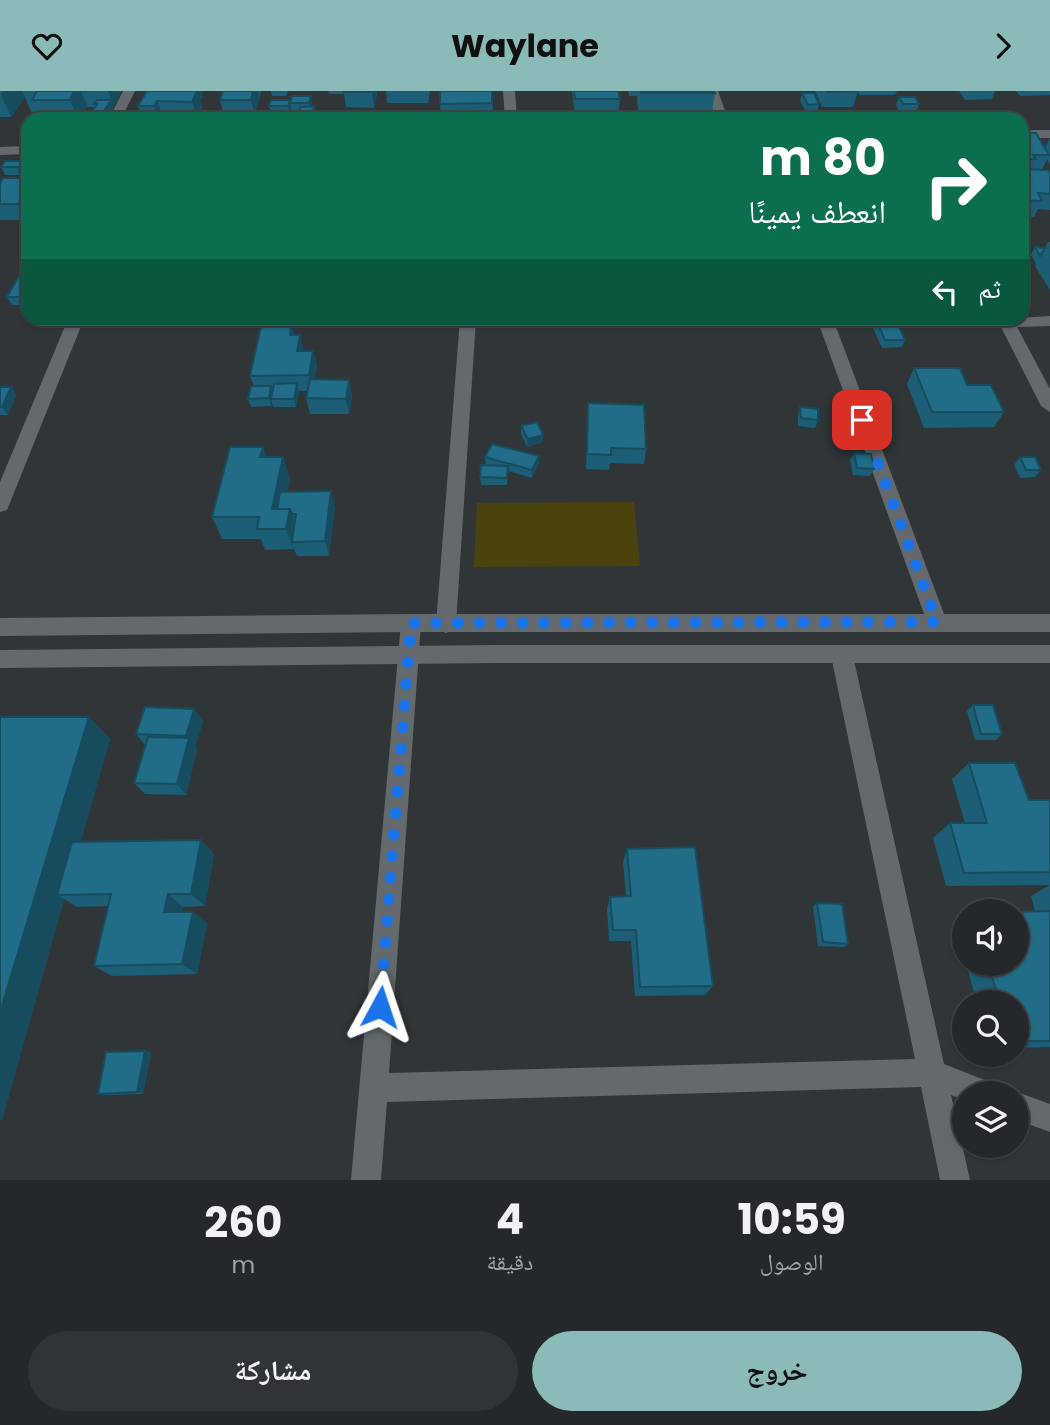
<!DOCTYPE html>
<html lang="ar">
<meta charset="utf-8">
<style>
body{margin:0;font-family:Poppins,"Noto Naskh Arabic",sans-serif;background:#303436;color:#f1f3f6;direction:rtl;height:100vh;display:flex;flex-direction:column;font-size:26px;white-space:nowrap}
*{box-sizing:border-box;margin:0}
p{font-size:23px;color:#a3a6a8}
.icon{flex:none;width:38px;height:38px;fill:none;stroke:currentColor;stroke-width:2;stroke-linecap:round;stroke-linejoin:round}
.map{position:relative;height:1089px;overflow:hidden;direction:ltr}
.drawer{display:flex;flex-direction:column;background:#24282a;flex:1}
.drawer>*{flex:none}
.hud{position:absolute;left:21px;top:21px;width:1008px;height:214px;border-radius:21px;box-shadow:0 2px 5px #0004,0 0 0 2px #414447;direction:rtl;background:#0b6e4f;color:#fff;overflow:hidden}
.buttons{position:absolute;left:952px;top:808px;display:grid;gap:14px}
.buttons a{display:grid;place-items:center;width:77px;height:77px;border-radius:50%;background:#24282a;box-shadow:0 2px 5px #0004,0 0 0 2px #414447;font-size:35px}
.pin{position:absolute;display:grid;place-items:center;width:60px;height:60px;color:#fff;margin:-30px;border-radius:14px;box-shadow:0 4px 10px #0006}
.me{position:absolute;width:77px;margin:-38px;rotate:5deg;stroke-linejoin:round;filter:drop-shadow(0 0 5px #0008)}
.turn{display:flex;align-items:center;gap:24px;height:147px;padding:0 28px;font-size:32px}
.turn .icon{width:91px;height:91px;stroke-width:2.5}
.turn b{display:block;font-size:49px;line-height:60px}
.then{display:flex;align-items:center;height:66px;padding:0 28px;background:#0003;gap:14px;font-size:26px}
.eta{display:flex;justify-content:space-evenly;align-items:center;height:119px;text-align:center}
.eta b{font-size:42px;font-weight:700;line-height:49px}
.button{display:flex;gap:14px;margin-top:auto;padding:14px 28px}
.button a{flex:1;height:80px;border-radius:42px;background:#8bbbb9;color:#111;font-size:28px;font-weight:700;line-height:80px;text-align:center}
.button a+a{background:#303436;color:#f1f3f6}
header{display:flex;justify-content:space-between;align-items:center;height:91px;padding:0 28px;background:#8bbbb9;color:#111;font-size:32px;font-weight:700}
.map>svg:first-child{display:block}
.green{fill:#4a430e}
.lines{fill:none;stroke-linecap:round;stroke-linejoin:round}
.street{fill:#63696c;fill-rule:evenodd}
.secondary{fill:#63696c;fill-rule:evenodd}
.wall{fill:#1c5e75}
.shaded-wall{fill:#174c5f}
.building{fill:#216d88;stroke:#174c5f;stroke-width:2}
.route{stroke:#1a73e8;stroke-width:12;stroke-dasharray:0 21.6}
</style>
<header><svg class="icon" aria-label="forward" viewBox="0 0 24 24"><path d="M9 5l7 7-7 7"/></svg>Waylane<svg class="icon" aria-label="heart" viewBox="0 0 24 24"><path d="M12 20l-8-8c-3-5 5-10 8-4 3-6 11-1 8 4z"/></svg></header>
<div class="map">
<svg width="1050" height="1089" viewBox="0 0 1050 1089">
<rect width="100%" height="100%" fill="#303638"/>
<!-- green -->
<polygon class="green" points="634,411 640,475 474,476 477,412"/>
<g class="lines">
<!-- street -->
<g class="street">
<polygon points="123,0 135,0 121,28 109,28"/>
<polygon points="503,0 515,0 517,28 505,28"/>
<polygon points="706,0 718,0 728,28 716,28"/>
<rect x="1022" y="39" width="28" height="8"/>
<polygon points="28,55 28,63 0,64 0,56"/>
<polygon points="1050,225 1050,235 1017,236 1050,298 1050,321 1041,315 997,228"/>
<polygon points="68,228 84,228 9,414 7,419 0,421 0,391"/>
<polygon points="460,228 476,228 456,533 453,539 446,542 439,539 436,533"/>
<polygon points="817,228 833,228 947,531 944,537 937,540 930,537 927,531"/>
<polygon points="411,523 418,526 421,532 389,982 915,968 831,565 834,559 842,556 850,559 853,565 944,973 995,993 999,1003 964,1003 964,1009 951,1004 970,1089 940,1089 921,996 387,1011 381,1089 351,1089 401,532 404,526"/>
<polygon points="1017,1001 1050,1013 1050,1041 1017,1029 1017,1003 1012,1003"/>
</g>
<!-- secondary -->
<g class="secondary">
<polygon points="411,523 1050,523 1050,541 411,541 0,545 0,527"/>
<polygon points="496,554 1050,554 1050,572 496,572 0,577 0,559"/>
</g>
</g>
<!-- wall -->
<g class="wall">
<polygon points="0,0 121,0 107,28 85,28 91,27 90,25 95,16 87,16 87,14 81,28 40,28 38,23 32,23 25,6 11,26 0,26"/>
<polygon points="147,0 202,0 203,5 200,10 202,16 197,26 163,25 161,28 143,28 138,15"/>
<polygon points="223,0 261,0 255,24 224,25 220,9"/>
<polygon points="271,0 288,0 286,5 272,5"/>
<polygon points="328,0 377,0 377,3 374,17 346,16 344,3 329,3"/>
<polygon points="386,0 430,0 428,12 387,12"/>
<polygon points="492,0 493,28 441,28 440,13"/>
<polygon points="572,0 618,0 620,8 618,23 575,24"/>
<polygon points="628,0 714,0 715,2 711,25 639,25 637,11 637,5 629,5"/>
<polygon points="815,0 858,0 853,16 822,16"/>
<polygon points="858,0 897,0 895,4 859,4"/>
<polygon points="959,0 995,0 992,8 965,9"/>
<polygon points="1016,0 1050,0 1050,4 1020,5"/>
<polygon points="802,2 819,13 817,21 806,21 800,10"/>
<polygon points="292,5 312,13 312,15 314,15 315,23 315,28 300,28 300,20 291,20 291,18 290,23 271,23 269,15 290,9 290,11"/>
<polygon points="899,6 919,13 916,21 900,21 896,14"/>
<polygon points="1022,42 1045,57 1050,47 1050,74 1047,68 1042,79 1050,82 1050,119 1038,118 1034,126 1022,125"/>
<polygon points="28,64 28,126 27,129 0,129 0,93 22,87 20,84 5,84 1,76 25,70"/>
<polygon points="1048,151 1050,151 1050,199 1035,175 1036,173 1031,164 1035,156 1045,157"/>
<polygon points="28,181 28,210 26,214 12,214 7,206"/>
<polygon points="876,229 905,249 902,256 882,257 873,237"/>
<polygon points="294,244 304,260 313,260 317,275 314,288 349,289 352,305 349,323 310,323 306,307 308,300 299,300 296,316 273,316 272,312 271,315 251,316 248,308 254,295 250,285"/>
<polygon points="914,277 967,294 1004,321 994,336 924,337 907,293"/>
<polygon points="0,296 11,296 16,304 8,324 0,324"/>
<polygon points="588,312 646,358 644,373 610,372 609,379 586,378"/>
<polygon points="800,316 818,329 815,337 798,335 798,324"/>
<polygon points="521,335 543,351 527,356 521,343"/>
<polygon points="263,356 266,366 283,366 290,388 287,401 335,415 329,465 297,465 294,458 265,459 261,448 222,448 212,426"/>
<polygon points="854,362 874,378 870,385 853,384 850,369"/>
<polygon points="485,366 539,372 532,387 508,380 507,394 481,394 480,386 486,374"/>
<polygon points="1020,366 1041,379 1035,386 1020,387 1014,374"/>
<polygon points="973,614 1002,643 996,649 975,649 967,620"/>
<polygon points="194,618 203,630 195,656 197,659 186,704 145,703 134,692 146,655 136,643"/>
<polygon points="0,626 89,626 110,648 80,751 201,749 214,763 205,815 183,816 182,821 193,821 207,832 197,883 112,885 94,875 108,815 77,816 64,808 2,1029 0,1029"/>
<polygon points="969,672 1029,709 1050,709 1050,956 1017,957 1017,912 977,912 966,873 1017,873 1035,820 1031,805 1050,794 946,795 933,747 950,732 965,732 952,688"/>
<polygon points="627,758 713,895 705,904 635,905 631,850 609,850 607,818 610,806 626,805 623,771"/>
<polygon points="817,812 848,853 844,856 818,855 813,816"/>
<polygon points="964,827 964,869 954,834"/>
<polygon points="145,960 151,962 143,1003 105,1004 98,1003"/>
</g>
<!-- shaded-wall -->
<g class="shaded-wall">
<polygon points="3,0 28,0 22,0 25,6 11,26 1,3"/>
<polygon points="74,0 92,0 81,1 87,14 81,28 78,28 70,9"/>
<polygon points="108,0 121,0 114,16"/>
<polygon points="193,0 202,0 203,5 200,10 202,16 197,26 192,11"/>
<polygon points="253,0 258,0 260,6 255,24 251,9"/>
<polygon points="372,0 377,0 377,3 374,17"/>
<polygon points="311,5 312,13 311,20 309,12"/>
<polygon points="111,9 114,16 107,28 103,28 101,25"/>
<polygon points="290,9 291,18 290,23 288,15"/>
<polygon points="157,10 163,25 161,28 158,28 154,15"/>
<polygon points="25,99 28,105 23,112 28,121 27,129 19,113"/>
<polygon points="28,194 28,210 26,214 22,206"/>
<polygon points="291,234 296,250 290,244"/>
<polygon points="300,244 304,260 297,260"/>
<polygon points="313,260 317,275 313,299 309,284"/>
<polygon points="349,289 352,305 349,323 346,308"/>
<polygon points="297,292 299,300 296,316 294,308"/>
<polygon points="271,295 274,303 271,308 272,312 271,315 269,307"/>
<polygon points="11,296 16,304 8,324 2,316"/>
<polygon points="543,344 543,351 527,356 528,348"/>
<polygon points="263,356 271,378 260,366"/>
<polygon points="539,365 539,372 532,387 532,379"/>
<polygon points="283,366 290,388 280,439 272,418"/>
<polygon points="331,400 335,415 329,465 325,450"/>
<polygon points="290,418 298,440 292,451 294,459 286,438"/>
<polygon points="194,618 203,630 195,656 197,659 186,704 177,693 188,648 186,645"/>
<polygon points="89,626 110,648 66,804 57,804 64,808 2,1029 0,1029 0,921"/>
<polygon points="201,749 214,763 205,815 191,803"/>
<polygon points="168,803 183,816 179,833 164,821"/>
<polygon points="193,821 207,832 197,883 182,873"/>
<polygon points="145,960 151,962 143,1003 137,1001"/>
</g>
<!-- building -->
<g class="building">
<polygon points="37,0 74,0 70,9 32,9"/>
<polygon points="147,0 197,0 192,11 157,10 154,15 138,15"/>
<polygon points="223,0 253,0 251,9 220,9"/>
<rect x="344" y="0" width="28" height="1"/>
<polygon points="440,0 492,0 492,12 440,13"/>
<polygon points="574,0 618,0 620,8 575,8"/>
<polygon points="641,0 714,0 715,2 641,2"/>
<polygon points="826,0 858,0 827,1"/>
<polygon points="802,2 814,2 819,13 808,14"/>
<polygon points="292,5 311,5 309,12 290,12"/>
<polygon points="899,6 915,6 919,13 903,13"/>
<polygon points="97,9 111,9 101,25 90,25 97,13 94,13"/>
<polygon points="271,9 290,9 288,15 269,15"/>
<polygon points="314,15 313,22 299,22 300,16"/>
<polygon points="1022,42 1036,42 1049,64 1033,64 1036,68 1022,68"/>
<polygon points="28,64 28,81 19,81"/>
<polygon points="5,70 25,70 22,76 1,76"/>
<polygon points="1022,78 1048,79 1050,82 1050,103 1038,102 1042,110 1022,109"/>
<polygon points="3,87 28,87 28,99 25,99 19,113 0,113 0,93"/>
<polygon points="28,103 28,111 23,112"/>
<polygon points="1035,156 1045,157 1040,165"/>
<polygon points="21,181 28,181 28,194 22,206 7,206"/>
<polygon points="896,228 905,249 885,249 876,229"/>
<polygon points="291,234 290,244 300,244 297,260 313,260 309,284 250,285 261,235"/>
<polygon points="914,277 960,277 967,294 991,294 1004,321 932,321"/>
<polygon points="310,288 349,289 346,308 306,307"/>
<polygon points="297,292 294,308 271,308 274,293"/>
<polygon points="251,295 271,295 269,307 248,308"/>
<polygon points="0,296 11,296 2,316 0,316"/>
<polygon points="588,312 644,314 646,358 611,357 611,364 587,363"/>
<polygon points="800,316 818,318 818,329 801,327"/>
<polygon points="537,331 543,344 528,348 521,335"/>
<polygon points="492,353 539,365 532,379 485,366"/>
<polygon points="230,356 263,356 260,366 283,366 272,418 290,418 286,438 257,438 259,426 212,426"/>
<polygon points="854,362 871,363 874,378 857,377"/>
<polygon points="1020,366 1035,366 1041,379 1026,379"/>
<polygon points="481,374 508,375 507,387 480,386"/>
<polygon points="331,400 325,450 292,451 296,423 292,423 290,418 277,418 280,401"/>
<polygon points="973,614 993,614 1002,643 981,643"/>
<polygon points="145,616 194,618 186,645 136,643"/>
<polygon points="0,626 89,626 0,921"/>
<polygon points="148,646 189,647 177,693 134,692"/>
<polygon points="969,672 1015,672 1029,709 1050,709 1050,781 964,782 950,732 987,732"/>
<polygon points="201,749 191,803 168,803 164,821 193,821 182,873 94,875 111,803 57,804 72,751"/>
<polygon points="695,756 713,895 640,896 636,839 613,839 610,806 631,805 627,758"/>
<polygon points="817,812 842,813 848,853 823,851"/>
<polygon points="1050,820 1050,950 1017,950 1017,912 1000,912 988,873 1017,873 1017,821"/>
<polygon points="145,960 137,1001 98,1003 106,961"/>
</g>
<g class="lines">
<!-- route -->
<polyline class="route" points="380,916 411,532 937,531 862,329"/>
</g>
</svg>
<div class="buttons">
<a><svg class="icon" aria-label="sound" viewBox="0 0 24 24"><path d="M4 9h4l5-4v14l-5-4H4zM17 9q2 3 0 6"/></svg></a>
<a><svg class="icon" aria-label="search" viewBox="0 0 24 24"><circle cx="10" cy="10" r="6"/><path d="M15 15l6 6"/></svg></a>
<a><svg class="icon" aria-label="layers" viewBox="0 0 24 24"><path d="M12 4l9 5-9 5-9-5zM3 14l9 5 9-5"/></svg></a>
</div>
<div class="pin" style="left:862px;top:329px;background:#d93025"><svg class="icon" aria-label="arrive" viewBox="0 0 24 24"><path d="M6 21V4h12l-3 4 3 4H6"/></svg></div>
<svg class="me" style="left:380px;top:916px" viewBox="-20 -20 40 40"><path d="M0-17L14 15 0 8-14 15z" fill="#1a73e8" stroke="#fff" stroke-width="4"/></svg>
<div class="hud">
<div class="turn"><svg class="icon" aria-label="right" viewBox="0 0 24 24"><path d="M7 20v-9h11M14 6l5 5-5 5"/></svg><div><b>80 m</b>انعطف يمينًا</div></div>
<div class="then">ثم<svg class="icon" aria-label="left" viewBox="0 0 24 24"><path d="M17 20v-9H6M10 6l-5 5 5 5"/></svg></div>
</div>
</div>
<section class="drawer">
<div class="eta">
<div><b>10:59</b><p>الوصول</p></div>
<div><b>4</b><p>دقيقة</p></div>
<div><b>260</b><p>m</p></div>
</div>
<div class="button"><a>خروج</a><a>مشاركة</a></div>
</section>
